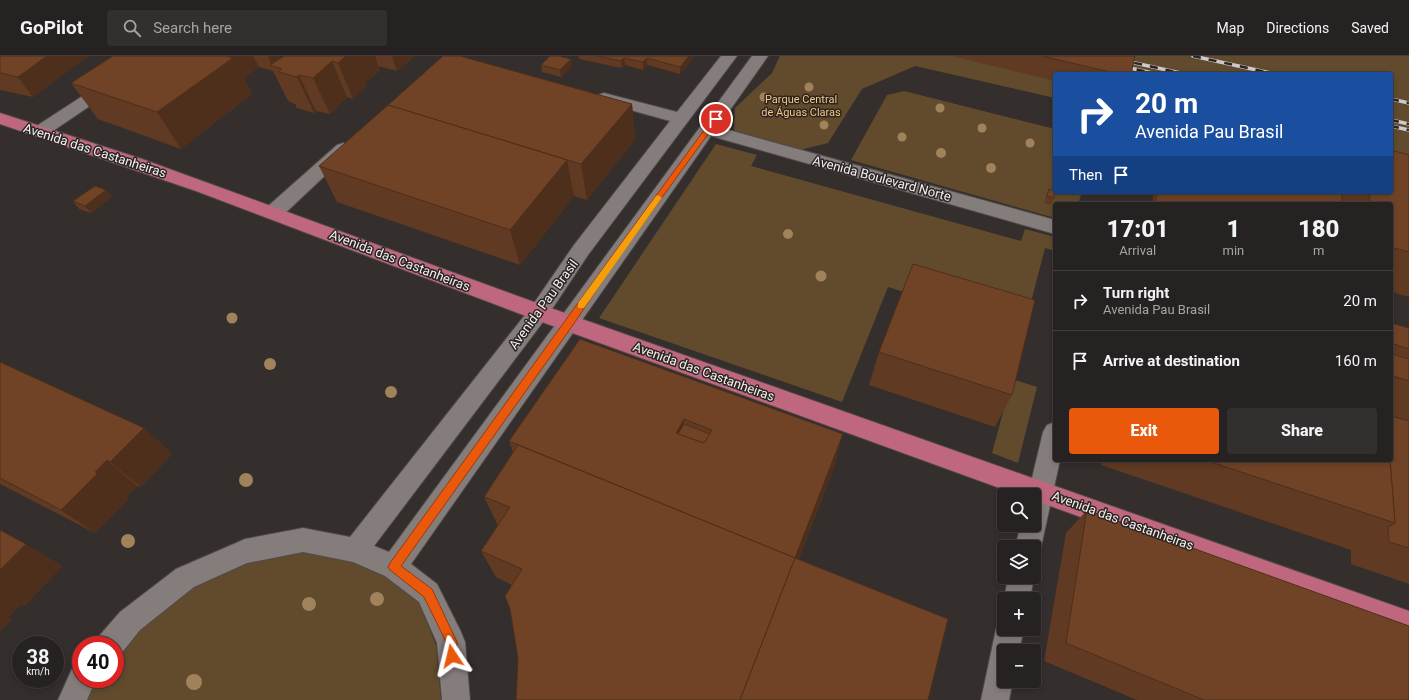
<!DOCTYPE html>
<meta charset="utf-8">
<style>
body{margin:0;font-family:Roboto,sans-serif;background:#332f2f;color:#f1f3f6;height:100vh;display:flex;flex-direction:column;font-size:15px;white-space:nowrap}
*{box-sizing:border-box;margin:0}
p{font-size:13px;color:#a4a4a5}
.icon{flex:none;width:22px;height:22px;fill:none;stroke:currentColor;stroke-width:2;stroke-linecap:round;stroke-linejoin:round}
.map{position:relative;flex:1;overflow:hidden}
.sheet{position:absolute;left:1053px;top:146px;width:340px;height:260px;display:flex;flex-direction:column;background:#272222;border-radius:4px;box-shadow:0 2px 6px #0003,0 0 0 1px #433f40}
.sheet>*{flex:none}
.banner{position:absolute;left:1053px;top:16px;width:340px;height:122px;border-radius:4px;box-shadow:0 2px 6px #0003,0 0 0 1px #433f40;background:#1a4fa0;color:#fff;overflow:hidden}
.controls{position:absolute;left:997px;top:432px;display:grid;gap:8px}
.controls a{display:grid;place-items:center;width:44px;height:44px;border-radius:4px;background:#272222;box-shadow:0 2px 6px #0003,0 0 0 1px #433f40;font-size:20px}
.speed{position:absolute;left:12px;top:580px;display:flex;gap:8px;font-size:20px;font-weight:700;text-align:center}
.speed>*{display:grid;place-content:center;width:52px;height:52px;border-radius:50%;background:#272222;box-shadow:0 2px 6px #0003,0 0 0 1px #433f40;line-height:1}
.speed small{font-size:10px;font-weight:400}
.speed .limit{border:6px solid #d22;background:#fff;color:#111}
.pin{position:absolute;display:grid;place-items:center;width:34px;height:34px;color:#fff;margin:-17px;border:2px solid #fff;border-radius:50%;box-shadow:0 1px 4px #0007}
.me{position:absolute;width:44px;margin:-22px;rotate:350deg;stroke-linejoin:round;filter:drop-shadow(0 0 3px #0008)}
.turn{display:flex;align-items:center;gap:14px;height:84px;padding:0 16px;font-size:18px}
.turn .icon{width:52px;height:52px;stroke-width:2.5}
.turn b{display:block;font-size:28px;line-height:34px}
.then{display:flex;align-items:center;height:38px;padding:0 16px;background:#0003;gap:8px;font-size:15px}
.eta{display:flex;justify-content:space-evenly;align-items:center;height:68px;text-align:center}
.eta b{font-size:24px;font-weight:800;line-height:28px}
.action{display:flex;gap:8px;margin-top:auto;padding:8px 16px}
.action a{flex:1;height:46px;border-radius:4px;background:#ea580c;color:#fff;font-size:16px;font-weight:800;line-height:46px;text-align:center}
.action a+a{background:#332f2f;color:#f1f3f6}
ul{padding:0;list-style:none}
li{display:flex;align-items:center;gap:12px;height:60px;padding:0 16px;border-top:1px solid #433f40}
li div{flex:1}
li b{display:block;font-size:15px}
li em{font-style:normal}
header{display:flex;align-items:center;gap:24px;box-sizing:border-box;height:56px;padding:0 20px;background:#272222;border-bottom:1px solid #433f40}
header strong{font-size:19px}
nav{display:flex;gap:22px;margin-inline-start:auto;font-size:14px}
.search{width:280px;height:36px;background:#332f2f;display:flex;align-items:center;gap:10px;box-sizing:border-box;padding:0 14px;border-radius:4px;color:#a4a4a5;font-size:15px}
.map>svg:first-child{display:block}
.green{fill:#614b2c}
.lines{fill:none;stroke-linecap:round;stroke-linejoin:round}
.minor-casing{stroke:#504a49;stroke-width:2}
.major-casing{stroke:#504a49;stroke-width:2}
.minor{fill:#847d7c;fill-rule:evenodd}
.major{fill:#bf677e;fill-rule:evenodd}
.rail-casing{stroke:#cecac9;stroke-width:3.5}
.rail{stroke:#2a2423;stroke-width:2.5;stroke-dasharray:8;stroke-linecap:butt}
.tree{fill:#a0825b}
.wall{fill:#603a22}
.shaded-wall{fill:#4e2f1b}
.building{fill:#704327;stroke:#4e2f1b;fill-rule:evenodd}
.route{fill:#ea580c;stroke:#983908}
.slow{fill:#f59e0b}
.labels{text-anchor:middle;stroke-width:3;stroke-linejoin:round;paint-order:stroke}
.far-park-label{font-size:11px;fill:#f9c680;stroke:#2a2423}
.street-label{font-size:13px;fill:#f4f0ef;stroke:#2a2423}
</style>
<header>
<strong>GoPilot</strong>
<div class="search"><svg class="icon" aria-label="search" viewBox="0 0 24 24"><circle cx="10" cy="10" r="6"/><path d="M15 15l6 6"/></svg>Search here</div>
<nav><a>Map</a><a>Directions</a><a>Saved</a></nav>
</header>
<div class="map">
<svg width="1409" height="644" viewBox="0 0 1409 644">
<rect width="100%" height="100%" fill="#342e2d"/>
<!-- green -->
<g class="green">
<polygon points="780,0 1409,0 1409,122 1391,118 1391,18 1055,18 1055,42 915,10 862,33 828,87 800,94 734,76 735,52 772,17"/>
<polygon points="904,35 1055,73 1055,136 1082,136 1078,148 1055,148 1055,162 851,104 887,39"/>
<polygon points="716,88 757,99 751,110 1021,185 1025,173 1055,181 1055,195 1045,192 1024,273 888,231 842,346 599,262"/>
<polygon points="1012,323 1037,331 1018,407 992,397"/>
<polygon points="288,492 381,512 418,543 436,589 441,644 78,644 90,623 115,623 115,589 181,530"/>
</g>
<g class="lines">
<!-- minor casing -->
<g class="minor-casing">
<g id="minor">
<polygon points="144,0 162,0 159,3 47,79 41,80 35,79 33,75 35,71"/>
<polygon points="721,0 737,0 588,199 546,262 374,490 389,496 752,0 768,0 718,71 1055,164 1055,178 711,80 411,508 437,528 461,576 465,586 470,644 442,644 437,587 419,546 385,520 353,506 303,496 247,507 194,531 140,574 120,599 115,601 115,589 96,589 100,579 120,556 176,513 236,487 245,483 303,472 350,481 532,250 574,189 670,65 598,45 596,42 598,39 604,37 677,56"/>
<polygon points="343,87 349,89 352,93 349,97 281,161 274,162 267,161 265,156 267,151 337,89"/>
<polygon points="1055,366 1055,404 1060,404 1041,491 1037,499 1034,501 1034,491 1015,491 1021,469 1034,469 1034,439 1028,439 1043,376 1047,369"/>
<polygon points="1008,521 1034,521 1030,543 1004,544"/>
<polygon points="1004,562 1004,573 1024,573 1019,595 1004,595 1004,625 1013,625 1009,644 981,644 996,573 1000,563"/>
<polygon points="81,609 81,623 96,623 87,644 58,644 72,613"/>
</g>
</g>
<!-- major casing -->
<g class="major-casing">
<polygon id="major" points="0,57 142,103 545,250 1409,555 1409,581 1034,444 1034,439 1019,439 531,262 196,135 0,68"/>
</g>
<!-- minor -->
<use href="#minor" class="minor"/>
<!-- major -->
<use href="#major" class="major"/>
<!-- rail casing -->
<g class="rail-casing">
<g id="rail">
<polyline points="1103,0 1185,18"/>
<polyline points="1193,0 1275,18"/>
<polyline points="1121,10 1157,18"/>
<polyline points="1391,43 1409,47"/>
<polyline points="1391,64 1409,68"/>
<polyline points="1391,70 1409,74"/>
</g>
</g>
<!-- rail -->
<use href="#rail" class="rail"/>
</g>
<!-- trees -->
<g class="tree">
<circle cx="809" cy="31" r="4.5"/>
<circle cx="764" cy="41" r="4.5"/>
<circle cx="940" cy="52" r="4.5"/>
<circle cx="824" cy="69" r="4.5"/>
<circle cx="982" cy="72" r="4.5"/>
<circle cx="902" cy="81" r="4.5"/>
<circle cx="1030" cy="87" r="4.5"/>
<circle cx="941" cy="97" r="5"/>
<circle cx="991" cy="112" r="5"/>
<circle cx="788" cy="178" r="5"/>
<circle cx="821" cy="220" r="5.5"/>
<circle cx="232" cy="262" r="5.5"/>
<circle cx="270" cy="308" r="6"/>
<circle cx="391" cy="336" r="6"/>
<circle cx="246" cy="424" r="7"/>
<circle cx="128" cy="485" r="7"/>
<circle cx="377" cy="543" r="7"/>
<circle cx="309" cy="548" r="7"/>
<circle cx="194" cy="626" r="8"/>
</g>
<!-- wall -->
<g class="wall">
<polygon points="0,0 88,0 33,41 0,34"/>
<polygon points="113,0 279,0 280,2 284,0 415,0 397,15 378,10 380,15 365,27 366,31 353,43 347,41 330,58 316,55 314,57 297,52 295,48 288,45 273,15 259,11 244,22 252,38 181,93 98,63 71,27"/>
<polygon points="579,0 695,0 680,18 647,9 643,14 625,9 621,12 579,3"/>
<polygon points="952,0 1135,0 1131,18 1055,18 1055,25"/>
<polygon points="541,9 572,10 561,21 542,16"/>
<polygon points="632,48 635,84 587,144 574,140 520,209 337,146 319,110"/>
<polygon points="1409,99 1409,241 1391,236 1391,148 1152,148 1154,136 1391,136"/>
<polygon points="1049,133 1054,142 1051,149 1044,147 1046,141"/>
<polygon points="106,134 112,141 91,157 79,153 73,145"/>
<polygon points="1391,267 1409,272 1409,528 1351,508 1351,494 1101,409 1102,404 1391,404"/>
<polygon points="580,283 835,409 799,503 518,602 512,529 496,521 481,495 498,470 484,441 513,396 509,385"/>
<polygon points="879,296 1012,339 995,371 869,329"/>
<polygon points="0,306 144,372 172,398 141,431 137,430 127,440 129,443 95,477 0,428"/>
<polygon points="1087,454 1409,644 1137,644 1044,605 1066,477"/>
</g>
<!-- shaded-wall -->
<g class="shaded-wall">
<polygon points="47,0 88,0 33,41 18,21"/>
<polygon points="211,0 228,0 230,4 231,3 230,0 253,0 259,11 244,22 252,38 181,93 157,56"/>
<polygon points="268,0 279,0 284,10 272,10"/>
<polygon points="346,0 375,0 380,15 365,27 366,31 353,43 338,7"/>
<polygon points="392,0 415,0 397,15"/>
<polygon points="689,0 695,0 680,18 680,11"/>
<polygon points="624,2 625,9 621,12 621,5"/>
<polygon points="647,2 647,9 643,14 643,6"/>
<polygon points="571,3 572,10 561,21 560,14"/>
<polygon points="332,5 347,41 330,58 313,22"/>
<polygon points="299,19 316,55 314,57 297,21"/>
<polygon points="632,48 635,84 587,144 581,108"/>
<polygon points="567,104 574,140 520,209 510,174"/>
<polygon points="106,134 112,141 91,157 85,150"/>
<polygon points="684,363 684,385 676,377"/>
<polygon points="144,372 172,398 141,431 110,406"/>
<polygon points="843,378 835,409 745,644 740,644"/>
<polygon points="107,404 137,430 127,440 129,443 95,477 61,454 95,416"/>
<polygon points="26,488 63,510 24,551 21,549 8,562 12,564 0,576 0,514"/>
</g>
<!-- building -->
<g class="building">
<polygon points="0,0 47,0 18,21 0,17"/>
<polygon points="113,0 226,0 233,2 157,56 71,27"/>
<polygon points="284,0 346,0 338,7 332,5 313,22 299,19 297,21 279,16 282,13 270,9"/>
<polygon points="443,0 460,0 632,48 581,108 388,49"/>
<polygon points="550,0 559,0 571,3 560,14 541,9"/>
<polygon points="597,0 689,0 680,11 647,2 643,6 624,2 621,5"/>
<polygon points="1042,0 1135,0 1131,18 1119,18"/>
<polygon points="388,49 450,68 567,104 510,174 319,110"/>
<polygon points="1391,94 1409,99 1409,196 1391,191 1391,148 1370,148 1369,136 1391,136"/>
<polygon points="95,130 106,134 85,150 73,145"/>
<polygon points="1049,133 1055,135 1054,142 1047,140"/>
<polygon points="1157,136 1342,136 1342,148 1158,148 1155,147"/>
<polygon points="913,208 1035,244 1012,339 879,296"/>
<polygon points="1391,267 1409,272 1409,293 1391,287"/>
<path d="M580 283 843 378 795 502 509 385ZM684 363 712 374 704 387 676 377Z"/>
<polygon points="1392,298 1409,303 1409,325 1393,320"/>
<polygon points="0,306 144,372 110,406 107,404 95,416 97,418 61,454 0,422"/>
<polygon points="1391,360 1409,365 1409,492 1389,486 1388,471 1395,467 1390,404 1391,404"/>
<polygon points="684,368 710,378 704,387 678,378"/>
<polygon points="518,389 795,502 740,644 516,644 518,602 510,553 505,540 522,513 481,495 510,451 484,441"/>
<polygon points="1205,404 1390,404 1395,467"/>
<polygon points="1087,454 1409,570 1409,644 1204,644 1066,587"/>
<polygon points="0,474 26,488 0,514"/>
<polygon points="795,502 948,563 928,644 740,644"/>
</g>
<!-- route -->
<path class="route" d="M713 62 719 63 613 209 573 269 401 510 432 533 457 586 458 600 457 604 452 606 448 604 446 586 424 541 390 514 388 511 390 507C498 359 604 209 713 62Z"/>
<!-- slow -->
<polygon class="slow" points="658,139 662,142 661,143 584,252 578,252 578,247 656,140"/>
<g class="labels">
<!-- far-park labels -->
<g class="far-park-label">
<text x="801" y="47">Parque Central<tspan x="801" dy="13">de Águas Claras</tspan></text>
</g>
<!-- street labels -->
<g class="street-label">
<text transform="translate(95 94) rotate(18)" y="5">Avenida das Castanheiras</text>
<text transform="translate(882 122) rotate(15)" y="5">Avenida Boulevard Norte</text>
<text transform="translate(400 204) rotate(21)" y="5">Avenida das Castanheiras</text>
<text transform="translate(543 248) rotate(-54)" y="5">Avenida Pau Brasil</text>
<text transform="translate(704 315) rotate(20)" y="5">Avenida das Castanheiras</text>
<text transform="translate(1123 464) rotate(20)" y="5">Avenida das Castanheiras</text>
</g>
</g>
</svg>
<div class="controls">
<a><svg class="icon" aria-label="search" viewBox="0 0 24 24"><circle cx="10" cy="10" r="6"/><path d="M15 15l6 6"/></svg></a>
<a><svg class="icon" aria-label="layers" viewBox="0 0 24 24"><path d="M12 4l9 5-9 5-9-5zM3 14l9 5 9-5"/></svg></a>
<a>+</a>
<a>−</a>
</div>
<div class="speed"><div>38<small>km/h</small></div><div class="limit">40</div></div>
<div class="pin" style="left:716px;top:63px;background:#d93025"><svg class="icon" aria-label="arrive" viewBox="0 0 24 24"><path d="M6 21V4h12l-3 4 3 4H6"/></svg></div>
<svg class="me" style="left:452px;top:600px" viewBox="-20 -20 40 40"><path d="M0-17L14 15 0 8-14 15z" fill="#ea580c" stroke="#fff" stroke-width="4"/></svg>
<div class="banner">
<div class="turn"><svg class="icon" aria-label="right" viewBox="0 0 24 24"><path d="M7 20v-9h11M14 6l5 5-5 5"/></svg><div><b>20 m</b>Avenida Pau Brasil</div></div>
<div class="then">Then<svg class="icon" aria-label="arrive" viewBox="0 0 24 24"><path d="M6 21V4h12l-3 4 3 4H6"/></svg></div>
</div>
<section class="sheet">
<div class="eta">
<div><b>17:01</b><p>Arrival</p></div>
<div><b>1</b><p>min</p></div>
<div><b>180</b><p>m</p></div>
</div>
<ul>
<li><svg class="icon" aria-label="right" viewBox="0 0 24 24"><path d="M7 20v-9h11M14 6l5 5-5 5"/></svg><div><b>Turn right</b><p>Avenida Pau Brasil</p></div><em>20 m</em></li>
<li><svg class="icon" aria-label="arrive" viewBox="0 0 24 24"><path d="M6 21V4h12l-3 4 3 4H6"/></svg><div><b>Arrive at destination</b></div><em>160 m</em></li>
</ul>
<div class="action"><a>Exit</a><a>Share</a></div>
</section>
</div>
